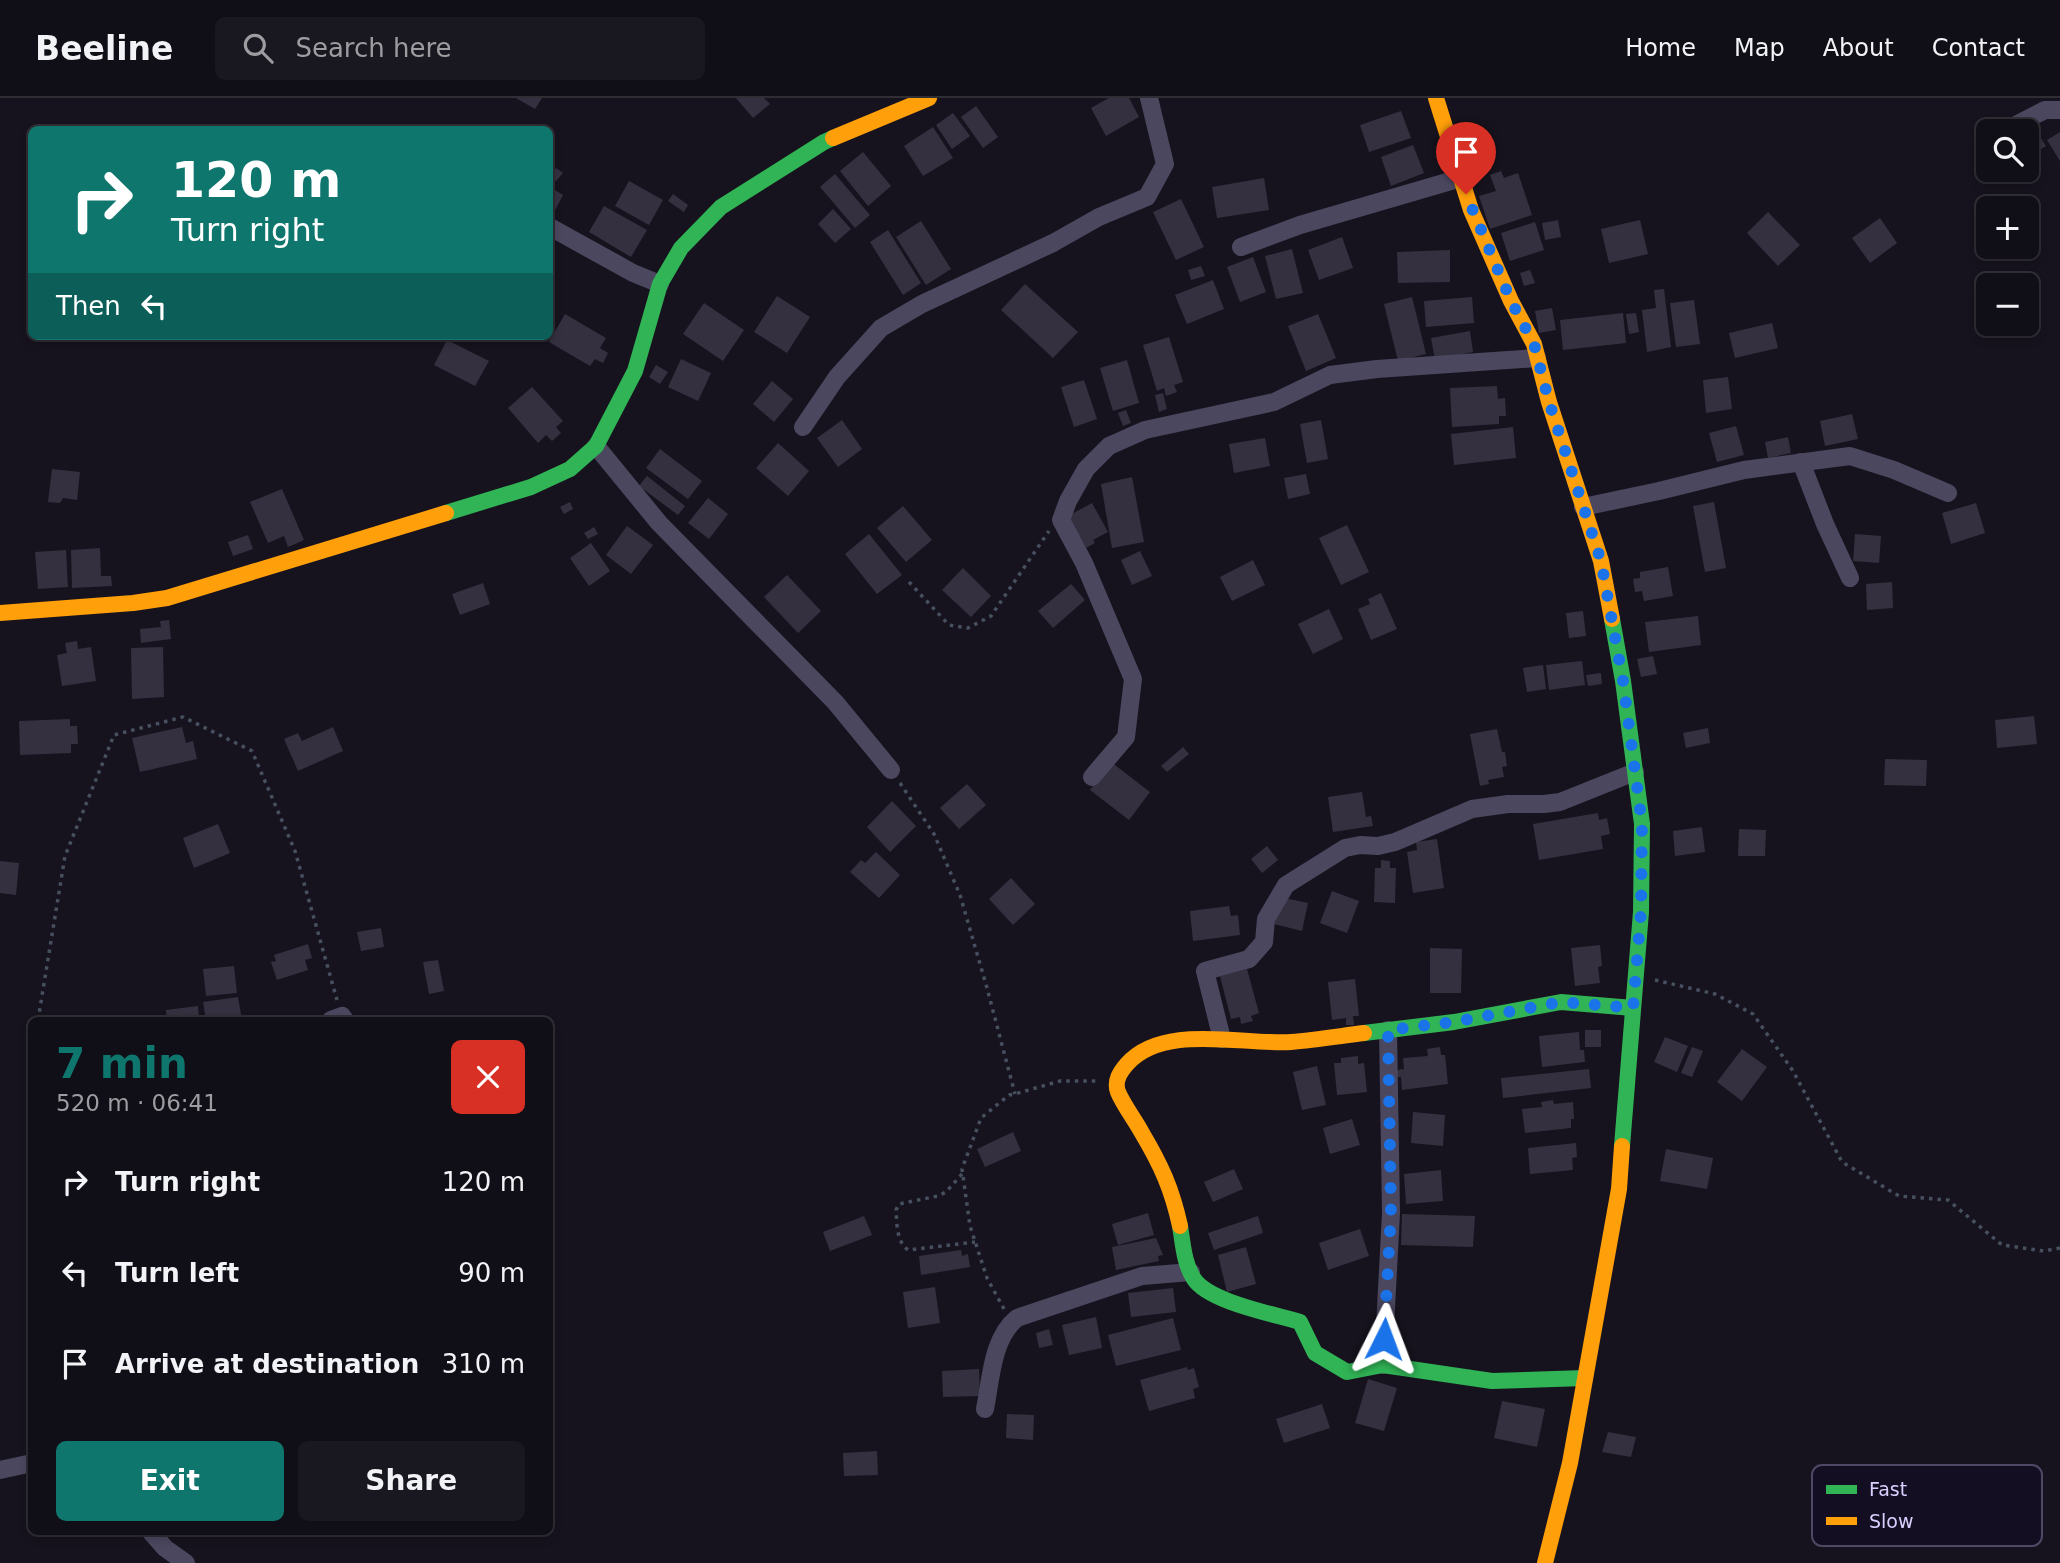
<!DOCTYPE html>
<meta charset="utf-8">
<style>
body{margin:0;font-family:"DejaVu Sans",sans-serif;background:#19171f;color:#f1f3f6;height:100vh;display:flex;flex-direction:column;font-size:26px;white-space:nowrap}
*{box-sizing:border-box;margin:0}
p{font-size:23px;color:#9c9ca1}
.icon{flex:none;width:38px;height:38px;fill:none;stroke:currentColor;stroke-width:2;stroke-linecap:round;stroke-linejoin:round}
.map{position:relative;flex:1;overflow:hidden}
.sheet{position:absolute;left:28px;top:919px;width:525px;height:518px;display:flex;flex-direction:column;background:#100e16;border-radius:10px;box-shadow:0 4px 10px #0003,0 0 0 2px #302e35}
.sheet>*{flex:none}
.guide{position:absolute;left:28px;top:28px;width:525px;height:214px;border-radius:10px;box-shadow:0 4px 10px #0003,0 0 0 2px #302e35;background:#0f766e;color:#fff;overflow:hidden}
.controls{position:absolute;left:1976px;top:21px;display:grid;gap:14px}
.controls a{display:grid;place-items:center;width:63px;height:63px;border-radius:10px;background:#100e16;box-shadow:0 4px 10px #0003,0 0 0 2px #302e35;font-size:35px}
.pin{position:absolute;display:grid;place-items:center;width:60px;height:60px;color:#fff;margin:-72px -30px;border-radius:50% 50% 50% 0;rotate:-45deg;box-shadow:0 0 7px #0007}
.pin .icon{rotate:45deg}
.me{position:absolute;width:77px;margin:-38px;rotate:3deg;stroke-linejoin:round;filter:drop-shadow(0 0 5px #0008)}
.turn{display:flex;align-items:center;gap:24px;height:147px;padding:0 28px;font-size:32px}
.turn .icon{width:91px;height:91px;stroke-width:2.5}
.turn b{display:block;font-size:49px;line-height:60px}
.then{display:flex;align-items:center;height:66px;padding:0 28px;background:#0003;gap:14px;font-size:26px}
.round{display:grid;place-items:center;flex:none;width:74px;height:74px;border-radius:10px;background:#19171f}
.summary{display:flex;align-items:center;justify-content:space-between;height:119px;padding:0 28px}
h1{font-size:42px;font-weight:700;line-height:52px;color:#0f766e}
.button{display:flex;gap:14px;margin-top:auto;padding:14px 28px}
.button a{flex:1;height:80px;border-radius:10px;background:#0f766e;color:#fff;font-size:28px;font-weight:700;line-height:80px;text-align:center}
.button a+a{background:#19171f;color:#f1f3f6}
ul{padding:0;list-style:none}
li{display:flex;align-items:center;gap:21px;height:91px;padding:0 28px}
li div{flex:1}
li b{display:block;font-size:26px}
li em{font-style:normal}
header{display:flex;align-items:center;gap:42px;box-sizing:border-box;height:98px;padding:0 35px;background:#100e16;border-bottom:2px solid #302e35}
header strong{font-size:33px}
nav{display:flex;gap:38px;margin-inline-start:auto;font-size:24px}
.search{width:490px;height:63px;background:#19171f;display:flex;align-items:center;gap:18px;box-sizing:border-box;padding:0 24px;border-radius:10px;color:#9c9ca1;font-size:26px}
.map>svg:first-child{display:block}
.building{fill:#343040}
.lines{fill:none;stroke-linecap:round;stroke-linejoin:round}
.path{stroke:#46505f;stroke-width:3.5;stroke-dasharray:3.5 5;stroke-linecap:butt}
.street{stroke:#4b475f;stroke-width:18}
.fast{stroke:#30b455;stroke-width:16}
.slow{stroke:#ff9f0a;stroke-width:16}
.route{stroke:#1a73e8;stroke-width:12;stroke-dasharray:0 21.6}
.key{fill:#140e23;stroke:#4f4865;stroke-width:2}
.key-label{font-size:19px;fill:#dad0ff}
</style>
<header>
<strong>Beeline</strong>
<div class="search"><svg class="icon" aria-label="search" viewBox="0 0 24 24"><circle cx="10" cy="10" r="6"/><path d="M15 15l6 6"/></svg>Search here</div>
<nav><a>Home</a><a>Map</a><a>About</a><a>Contact</a></nav>
</header>
<div class="map">
<svg width="2060" height="1465" viewBox="0 0 2060 1465">
<rect width="100%" height="100%" fill="#16131e"/>
<!-- building -->
<g class="building">
<polygon points="516,0 542,0 535,11"/>
<polygon points="736,0 764,0 770,6 753,20"/>
<polygon points="1109,0 1129,0 1139,19 1106,38 1091,10"/>
<polygon points="976,8 998,39 983,50 961,19"/>
<polygon points="1401,13 1411,40 1369,54 1360,27"/>
<polygon points="953,15 970,38 952,51 936,27"/>
<polygon points="2031,25 2046,48 2026,60 2026,33 2018,33"/>
<polygon points="933,29 953,60 923,78 904,48"/>
<polygon points="2060,34 2060,63 2047,42"/>
<polygon points="1413,47 1424,75 1391,88 1381,59"/>
<polygon points="863,54 891,88 868,108 840,73"/>
<polygon points="556,70 563,75 556,83 550,78"/>
<polygon points="1501,73 1504,80 1518,75 1532,117 1490,131 1479,98 1496,93 1490,77"/>
<polygon points="835,76 870,117 855,130 820,89"/>
<polygon points="1264,80 1269,112 1217,120 1212,89"/>
<polygon points="629,83 663,102 649,127 615,108"/>
<polygon points="550,89 563,97 550,122"/>
<polygon points="673,96 688,107 684,114 668,103"/>
<polygon points="1181,101 1204,149 1176,162 1153,114"/>
<polygon points="604,108 647,132 631,159 589,134"/>
<polygon points="833,111 851,131 835,145 818,126"/>
<polygon points="1768,114 1800,147 1778,168 1747,135"/>
<polygon points="1880,120 1897,145 1870,165 1852,140"/>
<polygon points="1558,122 1561,139 1545,142 1542,125"/>
<polygon points="1640,122 1648,156 1609,165 1601,131"/>
<polygon points="921,123 951,171 926,187 896,139"/>
<polygon points="1535,124 1544,152 1510,163 1501,135"/>
<polygon points="888,132 921,185 903,197 870,144"/>
<polygon points="1342,139 1353,170 1319,182 1308,152"/>
<polygon points="1292,151 1303,195 1276,201 1265,158"/>
<polygon points="1450,152 1450,184 1398,185 1397,154"/>
<polygon points="1253,159 1266,194 1240,204 1227,169"/>
<polygon points="1201,168 1205,178 1191,182 1188,172"/>
<polygon points="1530,172 1535,185 1524,188 1520,175"/>
<polygon points="1213,182 1224,211 1187,226 1175,197"/>
<polygon points="1025,186 1078,234 1053,260 1001,212"/>
<polygon points="1664,191 1671,249 1647,254 1642,212 1656,210 1654,192"/>
<polygon points="777,198 810,219 787,255 754,234"/>
<polygon points="1412,199 1426,256 1398,263 1384,206"/>
<polygon points="1472,199 1474,225 1426,229 1424,203"/>
<polygon points="1694,202 1700,246 1676,249 1670,205"/>
<polygon points="704,205 744,232 723,263 683,236"/>
<polygon points="1552,210 1556,232 1539,235 1535,213"/>
<polygon points="1623,215 1626,245 1563,252 1560,222"/>
<polygon points="1636,215 1639,234 1629,236 1626,216"/>
<polygon points="565,216 606,240 600,250 608,255 603,265 595,261 590,268 549,244"/>
<polygon points="1318,216 1336,260 1306,273 1288,228"/>
<polygon points="1772,225 1778,250 1735,260 1729,235"/>
<polygon points="1470,233 1473,254 1435,262 1431,240"/>
<polygon points="1169,239 1183,284 1174,287 1177,294 1166,298 1164,290 1157,293 1143,247"/>
<polygon points="447,242 489,263 475,288 434,267"/>
<polygon points="681,261 711,275 698,303 668,289"/>
<polygon points="1127,262 1139,305 1113,313 1100,270"/>
<polygon points="656,267 668,274 660,286 649,279"/>
<polygon points="1728,279 1732,311 1706,315 1703,282"/>
<polygon points="1084,282 1097,321 1074,329 1061,289"/>
<polygon points="772,283 793,301 774,324 753,306"/>
<polygon points="1497,288 1498,301 1505,300 1506,318 1499,318 1499,326 1452,329 1450,290"/>
<polygon points="532,289 563,323 556,329 561,335 552,343 546,337 538,345 508,310"/>
<polygon points="1163,295 1167,311 1159,314 1155,297"/>
<polygon points="1126,312 1131,325 1123,328 1118,315"/>
<polygon points="1852,316 1858,341 1825,348 1820,323"/>
<polygon points="842,322 862,351 838,369 817,340"/>
<polygon points="1321,322 1328,361 1307,365 1300,326"/>
<polygon points="1736,328 1744,357 1717,364 1709,335"/>
<polygon points="1513,329 1516,360 1454,367 1451,336"/>
<polygon points="1788,339 1791,355 1768,360 1765,344"/>
<polygon points="1265,340 1270,368 1234,375 1229,346"/>
<polygon points="778,345 809,373 788,398 756,370"/>
<polygon points="660,351 702,383 688,401 646,370"/>
<polygon points="52,371 80,374 77,402 63,400 60,405 48,404"/>
<polygon points="1306,376 1310,396 1288,401 1284,380"/>
<polygon points="647,378 685,408 678,417 639,388"/>
<polygon points="1132,379 1144,444 1112,450 1101,386"/>
<polygon points="282,391 304,442 288,449 284,438 268,445 250,404"/>
<polygon points="708,400 728,416 709,441 688,425"/>
<polygon points="570,404 573,411 564,416 560,409"/>
<polygon points="1714,404 1726,470 1705,474 1693,408"/>
<polygon points="1092,405 1108,434 1093,442 1095,445 1086,450 1068,418"/>
<polygon points="1976,405 1985,435 1951,446 1942,415"/>
<polygon points="903,408 932,442 906,464 877,430"/>
<polygon points="1347,427 1369,474 1341,487 1319,440"/>
<polygon points="627,428 653,447 631,476 606,457"/>
<polygon points="594,429 598,436 588,441 584,435"/>
<polygon points="869,436 902,477 877,496 845,456"/>
<polygon points="1855,436 1881,438 1879,465 1853,463"/>
<polygon points="248,437 253,451 233,458 228,444"/>
<polygon points="591,445 610,473 589,488 570,460"/>
<polygon points="100,450 101,478 111,478 112,488 72,490 71,452"/>
<polygon points="66,452 68,489 38,491 35,454"/>
<polygon points="1140,453 1152,478 1132,487 1121,462"/>
<polygon points="1253,462 1265,487 1232,503 1220,479"/>
<polygon points="1668,469 1673,498 1644,503 1642,493 1635,494 1633,481 1640,480 1640,474"/>
<polygon points="963,470 991,498 971,519 942,492"/>
<polygon points="787,477 821,513 798,535 764,499"/>
<polygon points="1892,484 1893,510 1867,512 1866,486"/>
<polygon points="483,485 490,506 460,517 452,496"/>
<polygon points="1071,486 1085,502 1053,530 1038,513"/>
<polygon points="1381,495 1397,531 1371,542 1358,511 1370,506 1368,501"/>
<polygon points="1329,511 1343,541 1313,556 1298,526"/>
<polygon points="1583,513 1586,538 1569,540 1566,515"/>
<polygon points="1698,518 1701,547 1649,554 1645,524"/>
<polygon points="169,522 171,541 141,545 140,531 161,529 160,523"/>
<polygon points="77,543 78,551 91,549 96,583 62,588 57,557 67,555 65,545"/>
<polygon points="163,549 164,599 132,601 131,550"/>
<polygon points="1653,558 1657,576 1641,579 1637,561"/>
<polygon points="1582,563 1585,587 1549,592 1546,567"/>
<polygon points="1543,567 1546,591 1527,594 1523,570"/>
<polygon points="1601,575 1602,586 1588,588 1586,577"/>
<polygon points="2034,618 2037,646 1997,650 1995,622"/>
<polygon points="70,621 70,628 77,628 78,646 71,646 71,655 20,657 19,623"/>
<polygon points="182,629 186,645 193,643 197,661 140,674 132,640"/>
<polygon points="333,629 343,653 298,673 284,641 298,635 302,643"/>
<polygon points="1708,630 1710,645 1686,650 1683,635"/>
<polygon points="1497,631 1502,654 1505,654 1507,668 1502,669 1504,679 1488,682 1489,686 1480,688 1470,636"/>
<polygon points="1183,649 1189,656 1167,674 1161,668"/>
<polygon points="1885,661 1927,662 1926,688 1884,687"/>
<polygon points="1111,664 1150,694 1129,722 1090,692"/>
<polygon points="967,686 986,707 959,731 940,710"/>
<polygon points="1362,694 1366,719 1371,718 1373,728 1333,734 1328,699"/>
<polygon points="892,703 916,728 890,754 867,729"/>
<polygon points="1598,715 1599,722 1607,720 1610,736 1601,738 1603,751 1539,762 1533,726"/>
<polygon points="218,726 230,755 194,770 183,740"/>
<polygon points="1702,729 1705,754 1675,758 1673,733"/>
<polygon points="1739,731 1766,732 1765,758 1738,758"/>
<polygon points="1437,741 1444,790 1413,795 1407,754 1417,752 1416,744"/>
<polygon points="1267,748 1278,762 1262,775 1251,761"/>
<polygon points="876,754 900,777 879,800 850,774 861,762 865,765"/>
<polygon points="1381,762 1390,763 1390,770 1396,770 1395,805 1374,804 1375,770 1381,770"/>
<polygon points="0,763 19,765 16,797 0,795"/>
<polygon points="1011,780 1035,806 1013,827 989,801"/>
<polygon points="1332,793 1359,803 1347,835 1320,825"/>
<polygon points="1280,799 1308,805 1302,833 1274,826"/>
<polygon points="1229,808 1231,818 1238,817 1240,837 1193,843 1190,813"/>
<polygon points="381,830 384,849 361,853 357,834"/>
<polygon points="308,846 312,860 305,862 308,872 277,882 271,864 276,863 274,857"/>
<polygon points="1600,847 1602,868 1598,869 1600,885 1575,888 1571,850"/>
<polygon points="1430,850 1462,851 1461,895 1430,895"/>
<polygon points="438,862 444,893 429,896 423,864"/>
<polygon points="234,868 237,895 206,898 203,871"/>
<polygon points="1247,871 1259,915 1251,918 1253,923 1241,926 1240,919 1231,921 1220,878"/>
<polygon points="1355,881 1359,918 1353,918 1354,927 1346,927 1346,920 1332,922 1328,884"/>
<polygon points="238,899 242,922 206,922 203,904"/>
<polygon points="198,908 199,922 167,922 166,912"/>
<rect x="1585" y="932" width="16" height="17"/>
<polygon points="1579,934 1580,952 1584,952 1585,964 1542,969 1539,938"/>
<polygon points="1665,939 1688,948 1677,974 1654,964"/>
<polygon points="1440,949 1441,957 1445,957 1448,986 1402,992 1401,979 1396,979 1396,972 1404,971 1403,960 1428,958 1427,951"/>
<polygon points="1692,949 1703,953 1692,979 1681,975"/>
<polygon points="1742,951 1767,969 1742,1003 1717,984"/>
<polygon points="1358,958 1358,966 1364,965 1367,994 1337,997 1334,965 1341,965 1341,960"/>
<polygon points="1317,968 1326,1007 1302,1012 1293,974"/>
<polygon points="1589,971 1591,990 1503,1000 1501,980"/>
<polygon points="1553,1002 1554,1006 1573,1004 1574,1021 1571,1021 1571,1030 1525,1035 1522,1011 1542,1009 1541,1004"/>
<polygon points="1413,1014 1445,1017 1443,1048 1411,1045"/>
<polygon points="1352,1021 1360,1047 1330,1056 1323,1030"/>
<polygon points="1013,1034 1021,1053 985,1069 977,1051"/>
<polygon points="1576,1045 1577,1059 1572,1060 1573,1072 1530,1076 1528,1050"/>
<polygon points="1666,1051 1713,1060 1707,1091 1660,1083"/>
<polygon points="1234,1071 1243,1091 1213,1104 1204,1084"/>
<polygon points="1441,1072 1443,1103 1406,1106 1404,1076"/>
<polygon points="1148,1115 1154,1137 1118,1147 1112,1126"/>
<polygon points="1402,1116 1475,1118 1473,1149 1401,1147"/>
<polygon points="864,1118 872,1137 830,1153 823,1134"/>
<polygon points="1258,1118 1263,1135 1214,1152 1208,1135"/>
<polygon points="1360,1131 1369,1158 1328,1172 1319,1145"/>
<polygon points="1156,1140 1163,1157 1158,1158 1159,1163 1116,1172 1112,1149"/>
<polygon points="1246,1149 1256,1186 1227,1194 1218,1157"/>
<polygon points="961,1152 962,1158 968,1156 970,1169 921,1177 919,1158"/>
<polygon points="935,1189 940,1225 908,1230 903,1194"/>
<polygon points="1173,1190 1176,1214 1131,1219 1128,1195"/>
<polygon points="1096,1219 1102,1250 1069,1257 1062,1227"/>
<polygon points="1173,1220 1181,1252 1116,1268 1108,1237"/>
<polygon points="1049,1231 1053,1247 1039,1250 1036,1235"/>
<polygon points="1187,1269 1188,1272 1194,1270 1199,1289 1193,1291 1195,1300 1149,1313 1140,1282"/>
<polygon points="979,1271 980,1298 943,1299 942,1273"/>
<polygon points="1368,1281 1397,1290 1384,1333 1355,1325"/>
<polygon points="1502,1303 1545,1311 1537,1349 1494,1340"/>
<polygon points="1322,1306 1330,1330 1284,1345 1276,1321"/>
<polygon points="1007,1316 1034,1317 1033,1342 1006,1340"/>
<polygon points="1608,1334 1636,1339 1631,1359 1602,1354"/>
<polygon points="877,1353 878,1377 844,1378 843,1355"/>
</g>
<g class="lines">
<!-- path -->
<g class="path">
<polyline points="909,484 949,527 968,530 991,518 1049,433"/>
<polyline points="900,685 934,736 960,797 987,890 1015,996"/>
<polyline points="1655,882 1715,896 1753,916 1793,973 1842,1064 1899,1098 1948,1102 2002,1147 2044,1153 2060,1150"/>
<polyline points="38,922 65,758 114,637 183,619 252,653 295,753 337,902"/>
<path d="M962 1076 946 1094 938 1098 899 1106 896 1112C897 1125 896 1143 908 1152L975 1144"/>
<polyline points="1004,1211 987,1180 970,1128 962,1071 981,1020 1009,997 1015,996 1060,983 1098,983"/>
</g>
<!-- street -->
<g class="street">
<polyline points="2016,27 2045,12 2060,12"/>
<polyline points="550,129 633,175 660,186"/>
<polyline points="1241,149 1300,127 1461,80"/>
<polyline points="803,329 837,279 881,230 922,206 1053,145 1099,119 1147,99 1165,66 1149,0"/>
<polyline points="596,348 659,425 835,604 891,672"/>
<polyline points="1801,364 1825,426 1850,480"/>
<polyline points="1583,409 1659,393 1744,372 1850,358 1894,372 1948,395"/>
<polyline points="1092,679 1126,639 1133,581 1084,465 1061,422 1068,403 1086,371 1109,348 1145,332 1274,304 1330,277 1377,271 1537,260"/>
<polyline points="331,922 342,918 345,922"/>
<polyline points="1222,941 1205,873 1249,861 1264,844 1266,821 1286,787 1345,750 1360,747 1378,748 1395,744 1472,711 1508,706 1544,706 1560,704 1635,674"/>
<polyline points="1383,1267 1391,1115 1388,932"/>
<path d="M985 1311C991 1281 992 1240 1017 1220L1142 1178 1191 1174"/>
<polyline points="0,1372 32,1365"/>
<polyline points="150,1433 165,1450 186,1465"/>
</g>
<!-- fast -->
<g class="fast">
<polyline points="446,415 531,389 570,371 596,348 635,273 660,186 681,150 721,109 824,44 833,40"/>
<polyline points="1612,521 1623,583 1642,726 1641,814 1622,1048"/>
<polyline points="1364,935 1454,924 1561,904 1633,910"/>
<path d="M1180 1128C1183 1146 1184 1166 1194 1181 1209 1204 1274 1216 1300 1224L1315 1255 1347 1274 1383 1267 1492 1283 1585 1280"/>
</g>
<!-- slow -->
<g class="slow">
<polyline points="1436,0 1471,112 1511,203 1534,246 1549,304 1601,463 1612,521"/>
<polyline points="833,40 929,0"/>
<polyline points="0,515 133,505 167,500 446,415"/>
<path d="M1180 1128C1172 1091 1161 1067 1142 1035 1135 1022 1124 1008 1118 994 1114 983 1120 974 1127 966 1163 925 1242 947 1291 944 1315 942 1340 938 1364 935"/>
<polyline points="1545,1465 1570,1365 1619,1091 1622,1048"/>
</g>
</g>
<g class="lines">
<!-- route -->
<polyline class="route" points="1384,1241 1391,1115 1388,932 1454,924 1561,904 1633,910 1641,814 1642,726 1623,583 1601,463 1549,304 1534,246 1511,203 1466,96"/>
</g>
<!-- legend -->
<rect x="1812" y="1367" width="230" height="81" rx="10" class="key"/>
<rect x="1826" y="1387" width="31" height="9" fill="#30b455"/>
<rect x="1826" y="1419" width="31" height="8" fill="#ff9f0a"/>
<g class="key-label">
<text x="1869" y="1398">Fast</text>
<text x="1869" y="1430">Slow</text>
</g>
</svg>
<div class="controls">
<a><svg class="icon" aria-label="search" viewBox="0 0 24 24"><circle cx="10" cy="10" r="6"/><path d="M15 15l6 6"/></svg></a>
<a>+</a>
<a>−</a>
</div>
<div class="pin" style="left:1466px;top:96px;background:#d93025"><svg class="icon" aria-label="arrive" viewBox="0 0 24 24"><path d="M6 21V4h12l-3 4 3 4H6"/></svg></div>
<svg class="me" style="left:1384px;top:1241px" viewBox="-20 -20 40 40"><path d="M0-17L14 15 0 8-14 15z" fill="#1a73e8" stroke="#fff" stroke-width="4"/></svg>
<div class="guide">
<div class="turn"><svg class="icon" aria-label="right" viewBox="0 0 24 24"><path d="M7 20v-9h11M14 6l5 5-5 5"/></svg><div><b>120 m</b>Turn right</div></div>
<div class="then">Then<svg class="icon" aria-label="left" viewBox="0 0 24 24"><path d="M17 20v-9H6M10 6l-5 5 5 5"/></svg></div>
</div>
<section class="sheet">
<div class="summary"><div><h1>7 min</h1><p>520 m · 06:41</p></div><a class="round" style="background:#d93025;color:#fff"><svg class="icon" aria-label="close" viewBox="0 0 24 24"><path d="M6 6l12 12M18 6L6 18"/></svg></a></div>
<ul>
<li><svg class="icon" aria-label="right" viewBox="0 0 24 24"><path d="M7 20v-9h11M14 6l5 5-5 5"/></svg><div><b>Turn right</b></div><em>120 m</em></li>
<li><svg class="icon" aria-label="left" viewBox="0 0 24 24"><path d="M17 20v-9H6M10 6l-5 5 5 5"/></svg><div><b>Turn left</b></div><em>90 m</em></li>
<li><svg class="icon" aria-label="arrive" viewBox="0 0 24 24"><path d="M6 21V4h12l-3 4 3 4H6"/></svg><div><b>Arrive at destination</b></div><em>310 m</em></li>
</ul>
<div class="button"><a>Exit</a><a>Share</a></div>
</section>
</div>
